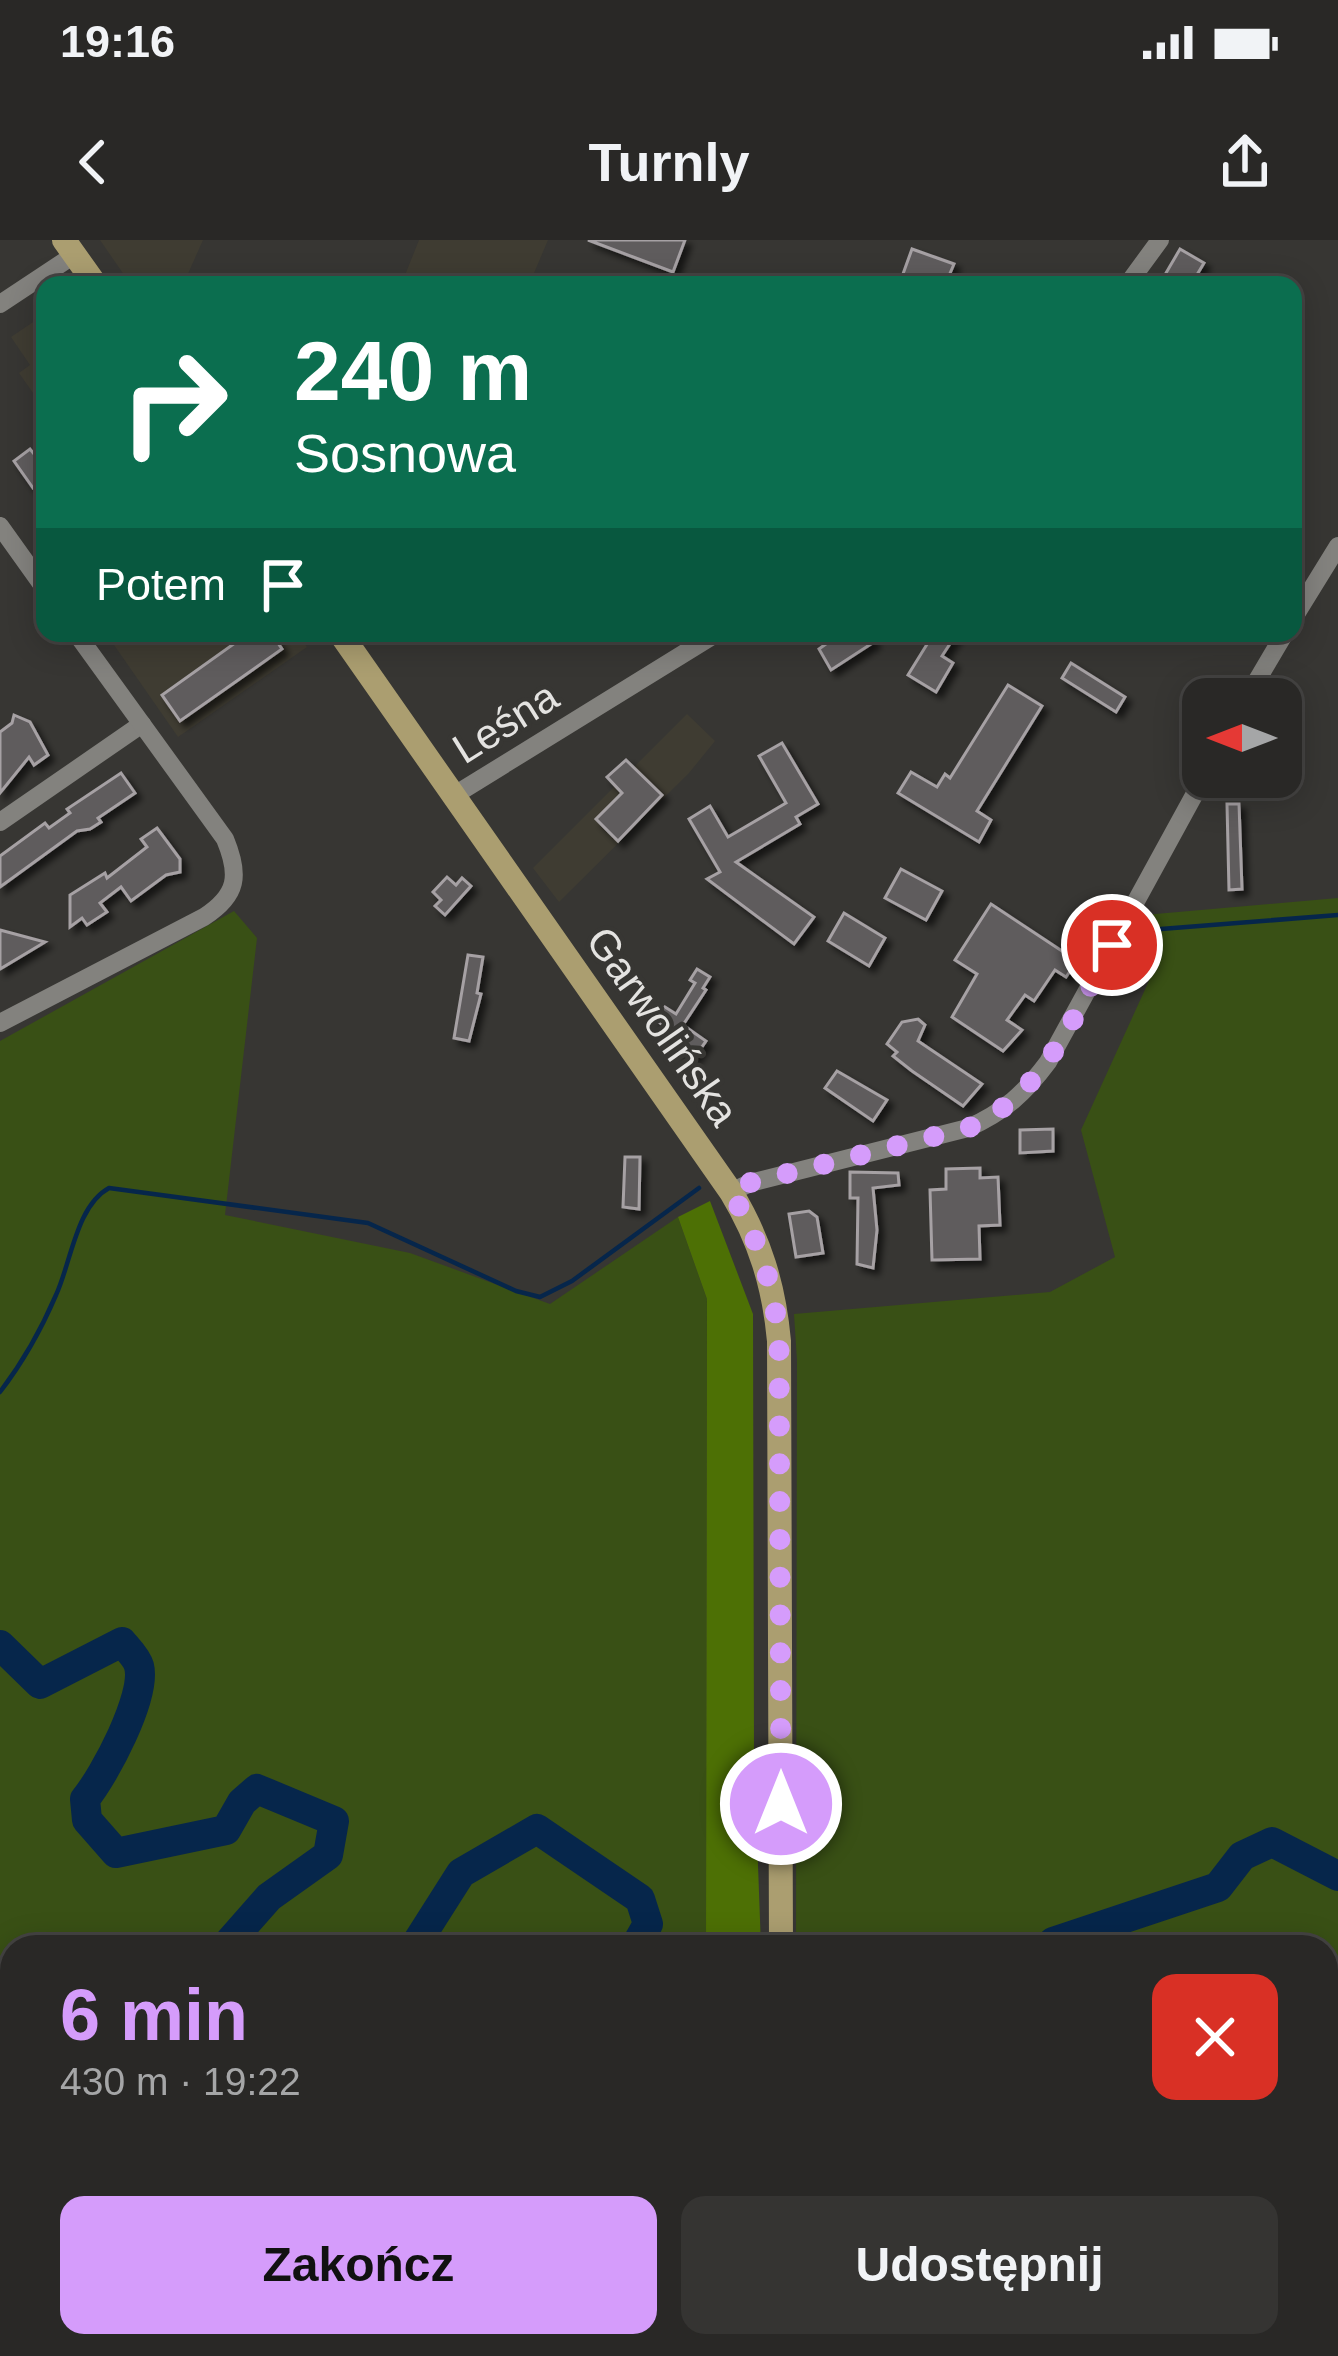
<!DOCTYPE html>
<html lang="pl">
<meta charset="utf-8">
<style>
body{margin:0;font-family:Arial,sans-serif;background:#353432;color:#f1f3f6;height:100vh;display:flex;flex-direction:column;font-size:45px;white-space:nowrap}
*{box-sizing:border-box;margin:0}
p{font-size:39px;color:#a5a6a7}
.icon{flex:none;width:66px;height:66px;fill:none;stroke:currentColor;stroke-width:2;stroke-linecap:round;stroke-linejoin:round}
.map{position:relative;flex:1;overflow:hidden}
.side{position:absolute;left:0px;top:1695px;width:1338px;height:423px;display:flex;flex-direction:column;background:#292826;border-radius:36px 36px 0 0;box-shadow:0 6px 30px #0003,0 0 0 3px #454443}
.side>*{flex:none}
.top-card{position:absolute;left:36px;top:36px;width:1266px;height:366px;border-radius:24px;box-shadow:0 6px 30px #0003,0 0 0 3px #454443;background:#0b6e4f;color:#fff;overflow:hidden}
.needle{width:78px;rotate:270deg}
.buttons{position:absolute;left:1182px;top:438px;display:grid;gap:24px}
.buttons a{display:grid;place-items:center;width:120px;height:120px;border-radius:24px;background:#292826;box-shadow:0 6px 30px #0003,0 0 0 3px #454443;font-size:60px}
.pin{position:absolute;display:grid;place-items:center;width:102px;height:102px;color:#fff;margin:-51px;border:6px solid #fff;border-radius:50%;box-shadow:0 3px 12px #0007}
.me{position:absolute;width:132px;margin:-66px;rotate:0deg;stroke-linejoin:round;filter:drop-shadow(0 0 9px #0008)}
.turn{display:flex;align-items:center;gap:42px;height:252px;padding:0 60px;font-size:54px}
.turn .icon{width:156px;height:156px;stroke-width:2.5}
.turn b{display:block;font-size:84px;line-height:102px}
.then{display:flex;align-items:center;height:114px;padding:0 60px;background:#0003;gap:24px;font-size:45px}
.round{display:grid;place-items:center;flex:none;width:126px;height:126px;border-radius:24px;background:#353432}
.overview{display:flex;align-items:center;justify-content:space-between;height:204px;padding:0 60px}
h1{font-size:72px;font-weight:800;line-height:90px;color:#d59cfb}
.button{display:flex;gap:24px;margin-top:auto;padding:24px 60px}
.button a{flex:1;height:138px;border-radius:24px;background:#d59cfb;color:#111;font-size:48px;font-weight:800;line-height:138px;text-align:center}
.button a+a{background:#353432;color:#f1f3f6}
.status{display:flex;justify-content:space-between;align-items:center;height:84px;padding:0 60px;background:#292826;direction:ltr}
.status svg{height:33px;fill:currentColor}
header{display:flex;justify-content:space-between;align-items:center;height:156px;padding:0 60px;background:#292826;font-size:54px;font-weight:800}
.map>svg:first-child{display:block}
.built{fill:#3f3c32}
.green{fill:#395015}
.forest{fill:#4d7005}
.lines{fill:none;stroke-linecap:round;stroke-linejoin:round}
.stream{stroke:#06264b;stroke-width:4.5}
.river{stroke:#06264b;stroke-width:30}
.building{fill:#5f5b5d;stroke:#a6a1a4;stroke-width:3;filter:url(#shadow)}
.minor{stroke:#83827e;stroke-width:18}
.major{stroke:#ab9e70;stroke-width:24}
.route{stroke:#d59cfb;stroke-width:21;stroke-dasharray:0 37.8}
.labels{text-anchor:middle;stroke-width:9;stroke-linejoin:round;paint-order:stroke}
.street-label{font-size:42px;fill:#e4e3e1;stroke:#373633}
</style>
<div class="status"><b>19:16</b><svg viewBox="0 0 49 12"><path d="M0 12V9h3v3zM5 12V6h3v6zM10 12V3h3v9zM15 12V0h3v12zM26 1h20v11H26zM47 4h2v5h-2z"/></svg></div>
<header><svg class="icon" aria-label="back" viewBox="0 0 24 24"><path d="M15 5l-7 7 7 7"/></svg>Turnly<svg class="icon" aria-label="share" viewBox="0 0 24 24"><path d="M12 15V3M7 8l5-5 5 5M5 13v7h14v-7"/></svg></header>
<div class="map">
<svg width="1338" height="2116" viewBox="0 0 1338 2116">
<defs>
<filter id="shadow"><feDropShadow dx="5.5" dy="5.5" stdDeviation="3" flood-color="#0009"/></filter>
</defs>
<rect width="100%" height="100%" fill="#373633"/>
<!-- built -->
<g class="built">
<polygon points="100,0 203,0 183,45 131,45"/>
<polygon points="419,0 548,0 529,45 401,45"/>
<polygon points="45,74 45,170 19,133 30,125 11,97"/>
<polygon points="130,393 297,393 307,407 178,497 114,405"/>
<polygon points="687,474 715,501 689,533 559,662 533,628"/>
</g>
<!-- green -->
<g class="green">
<polygon points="1338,658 1338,1999 1326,2003 1326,1707 796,1707 797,1120 794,1074 1050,1052 1115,1017 1081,890 1158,721 1144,675"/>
<polygon points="234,671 257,698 225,975 410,1013 550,1064 678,977 707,1059 706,1707 12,1707 12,2106 69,2106 75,2116 0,2116 0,801"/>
</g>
<!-- forest -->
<g class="forest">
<polygon points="710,961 753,1074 754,1515 761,1707 706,1707 707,1059 678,977"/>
<polygon points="69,2106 349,2106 321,2116 75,2116"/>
</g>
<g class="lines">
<!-- stream -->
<g class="stream">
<polyline points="1161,689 1338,675"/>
<path d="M0 1152C23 1122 41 1090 56 1055 71 1023 76 966 109 948L368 983 516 1051 540 1057 572 1041 699 948"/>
</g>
<!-- river -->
<g class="river">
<path d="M0 1405 40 1444 122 1402C127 1408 137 1418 139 1426 147 1456 104 1536 85 1559L87 1580 116 1613 226 1590 242 1562 257 1549 334 1581 328 1615 269 1657 225 1707"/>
<polyline points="414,1707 461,1633 537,1589 640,1659 648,1684 635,1707"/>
<polyline points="1048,1707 1053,1702 1218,1647 1242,1616 1272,1602 1338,1636"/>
</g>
</g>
<!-- building -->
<g class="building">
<polygon points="588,0 685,0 673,32"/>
<polygon points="912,9 954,24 945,45 899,45"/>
<polygon points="1180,9 1204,23 1192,43 1184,40 1182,45 1159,45"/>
<polygon points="45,205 45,240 33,248 14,221 30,209 34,214"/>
<polygon points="249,393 271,393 282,409 180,481 162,455"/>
<polygon points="841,393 869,393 874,402 831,430 819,409"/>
<polygon points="934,393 957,393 942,416 953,423 936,452 908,435"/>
<polygon points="1071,423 1125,457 1116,472 1062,438"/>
<polygon points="1008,445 1042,466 977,571 991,580 979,602 898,553 911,532 937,547 945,534 950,538"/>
<polygon points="14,475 30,482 48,515 34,525 29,517 0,553 0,492 12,483"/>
<polygon points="782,503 818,564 796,577 800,584 736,622 814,677 794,704 707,639 720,632 689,579 710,566 728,597 786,563 759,516"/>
<polygon points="626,520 662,555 618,601 596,579 622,553 607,537"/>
<polygon points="121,533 135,553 98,578 101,582 90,589 77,591 0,647 0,616 45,583 49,588 70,573 67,569"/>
<polygon points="1227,564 1239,564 1242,649 1229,650"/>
<polygon points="157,588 180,619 180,632 166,635 131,661 121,647 100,663 107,672 87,685 82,678 70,687 70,655 105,633 107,638 147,607 141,599"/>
<polygon points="901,629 942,651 926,680 885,658"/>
<polygon points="447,637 456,645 462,638 471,646 445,675 435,666 441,660 433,652"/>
<polygon points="991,664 1077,721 1066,737 1055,730 1034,761 1025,755 1007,780 1022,790 1003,811 952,777 977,734 955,720"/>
<polygon points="844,673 885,698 869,726 828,701"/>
<polygon points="0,690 45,702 0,729"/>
<polygon points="468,715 483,717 477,753 481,754 469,801 454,798"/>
<polygon points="697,729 710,737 703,748 706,750 683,785 706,801 694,818 659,801 664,786 656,780 665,767 676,774 695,743 690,740"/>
<polygon points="918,779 925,785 918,801 982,844 963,866 912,831 893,816 897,812 887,804 902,782"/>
<polygon points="837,831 887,860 873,881 825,848"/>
<polygon points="1053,889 1053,911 1020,913 1020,890"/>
<polygon points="625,917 640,917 639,969 623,967"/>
<polygon points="980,928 980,938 998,937 1000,985 979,986 980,1019 932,1020 930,950 946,949 946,929"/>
<polygon points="850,932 898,933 899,945 873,948 877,990 873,1028 857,1024 858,958 850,958"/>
<polygon points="809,971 817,977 823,1013 796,1017 789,974"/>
</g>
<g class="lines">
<!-- minor -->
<g class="minor">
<polyline points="1127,45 1160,0"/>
<polyline points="0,64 74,15"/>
<polyline points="0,286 45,349"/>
<polyline points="1293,379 1338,306"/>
<polyline points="1246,459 1285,393"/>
<polyline points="453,556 717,393"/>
<polyline points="0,582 142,484"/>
<path d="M0 783 204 677C238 655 240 635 225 599L76 393"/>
<path d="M731 952 750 943 968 888C1004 872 1025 853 1048 822L1204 537"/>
<polyline points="545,2106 728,2116"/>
<polyline points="768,2116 792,2106"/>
</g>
<!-- major -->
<g class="major">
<polyline points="64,0 96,45"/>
<path d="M340 393 731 952C760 1000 774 1046 779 1101L781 1707"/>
<polyline points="865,2106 868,2116"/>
</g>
</g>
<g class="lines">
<!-- route -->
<path class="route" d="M781 1564 779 1101C774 1045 759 1000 731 952L749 943 968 888C1044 855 1075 775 1112 705"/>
</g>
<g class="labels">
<!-- street labels -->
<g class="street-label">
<text transform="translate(505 482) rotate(-32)" y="15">Leśna</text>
<text transform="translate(663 786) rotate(55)" y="15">Garwolińska</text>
</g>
</g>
</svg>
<div class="buttons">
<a><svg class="needle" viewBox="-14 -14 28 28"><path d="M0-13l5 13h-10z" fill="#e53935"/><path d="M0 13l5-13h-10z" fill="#a5a6a7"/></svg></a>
</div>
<div class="pin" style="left:1112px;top:705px;background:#d93025"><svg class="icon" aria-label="arrive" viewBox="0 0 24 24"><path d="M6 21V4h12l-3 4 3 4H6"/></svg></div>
<svg class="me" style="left:781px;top:1564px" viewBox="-20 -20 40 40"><circle r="17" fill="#d59cfb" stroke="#fff" stroke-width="3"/><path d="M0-11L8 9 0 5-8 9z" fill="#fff"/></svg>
<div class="top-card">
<div class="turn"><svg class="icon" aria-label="right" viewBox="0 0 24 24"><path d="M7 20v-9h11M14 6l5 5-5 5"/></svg><div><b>240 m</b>Sosnowa</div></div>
<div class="then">Potem<svg class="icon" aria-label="arrive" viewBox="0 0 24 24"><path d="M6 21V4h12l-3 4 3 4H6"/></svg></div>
</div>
<section class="side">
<div class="overview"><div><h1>6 min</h1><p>430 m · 19:22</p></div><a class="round" style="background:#d93025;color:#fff"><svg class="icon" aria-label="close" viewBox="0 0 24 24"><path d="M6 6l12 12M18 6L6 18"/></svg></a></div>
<div class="button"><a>Zakończ</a><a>Udostępnij</a></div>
</section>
</div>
